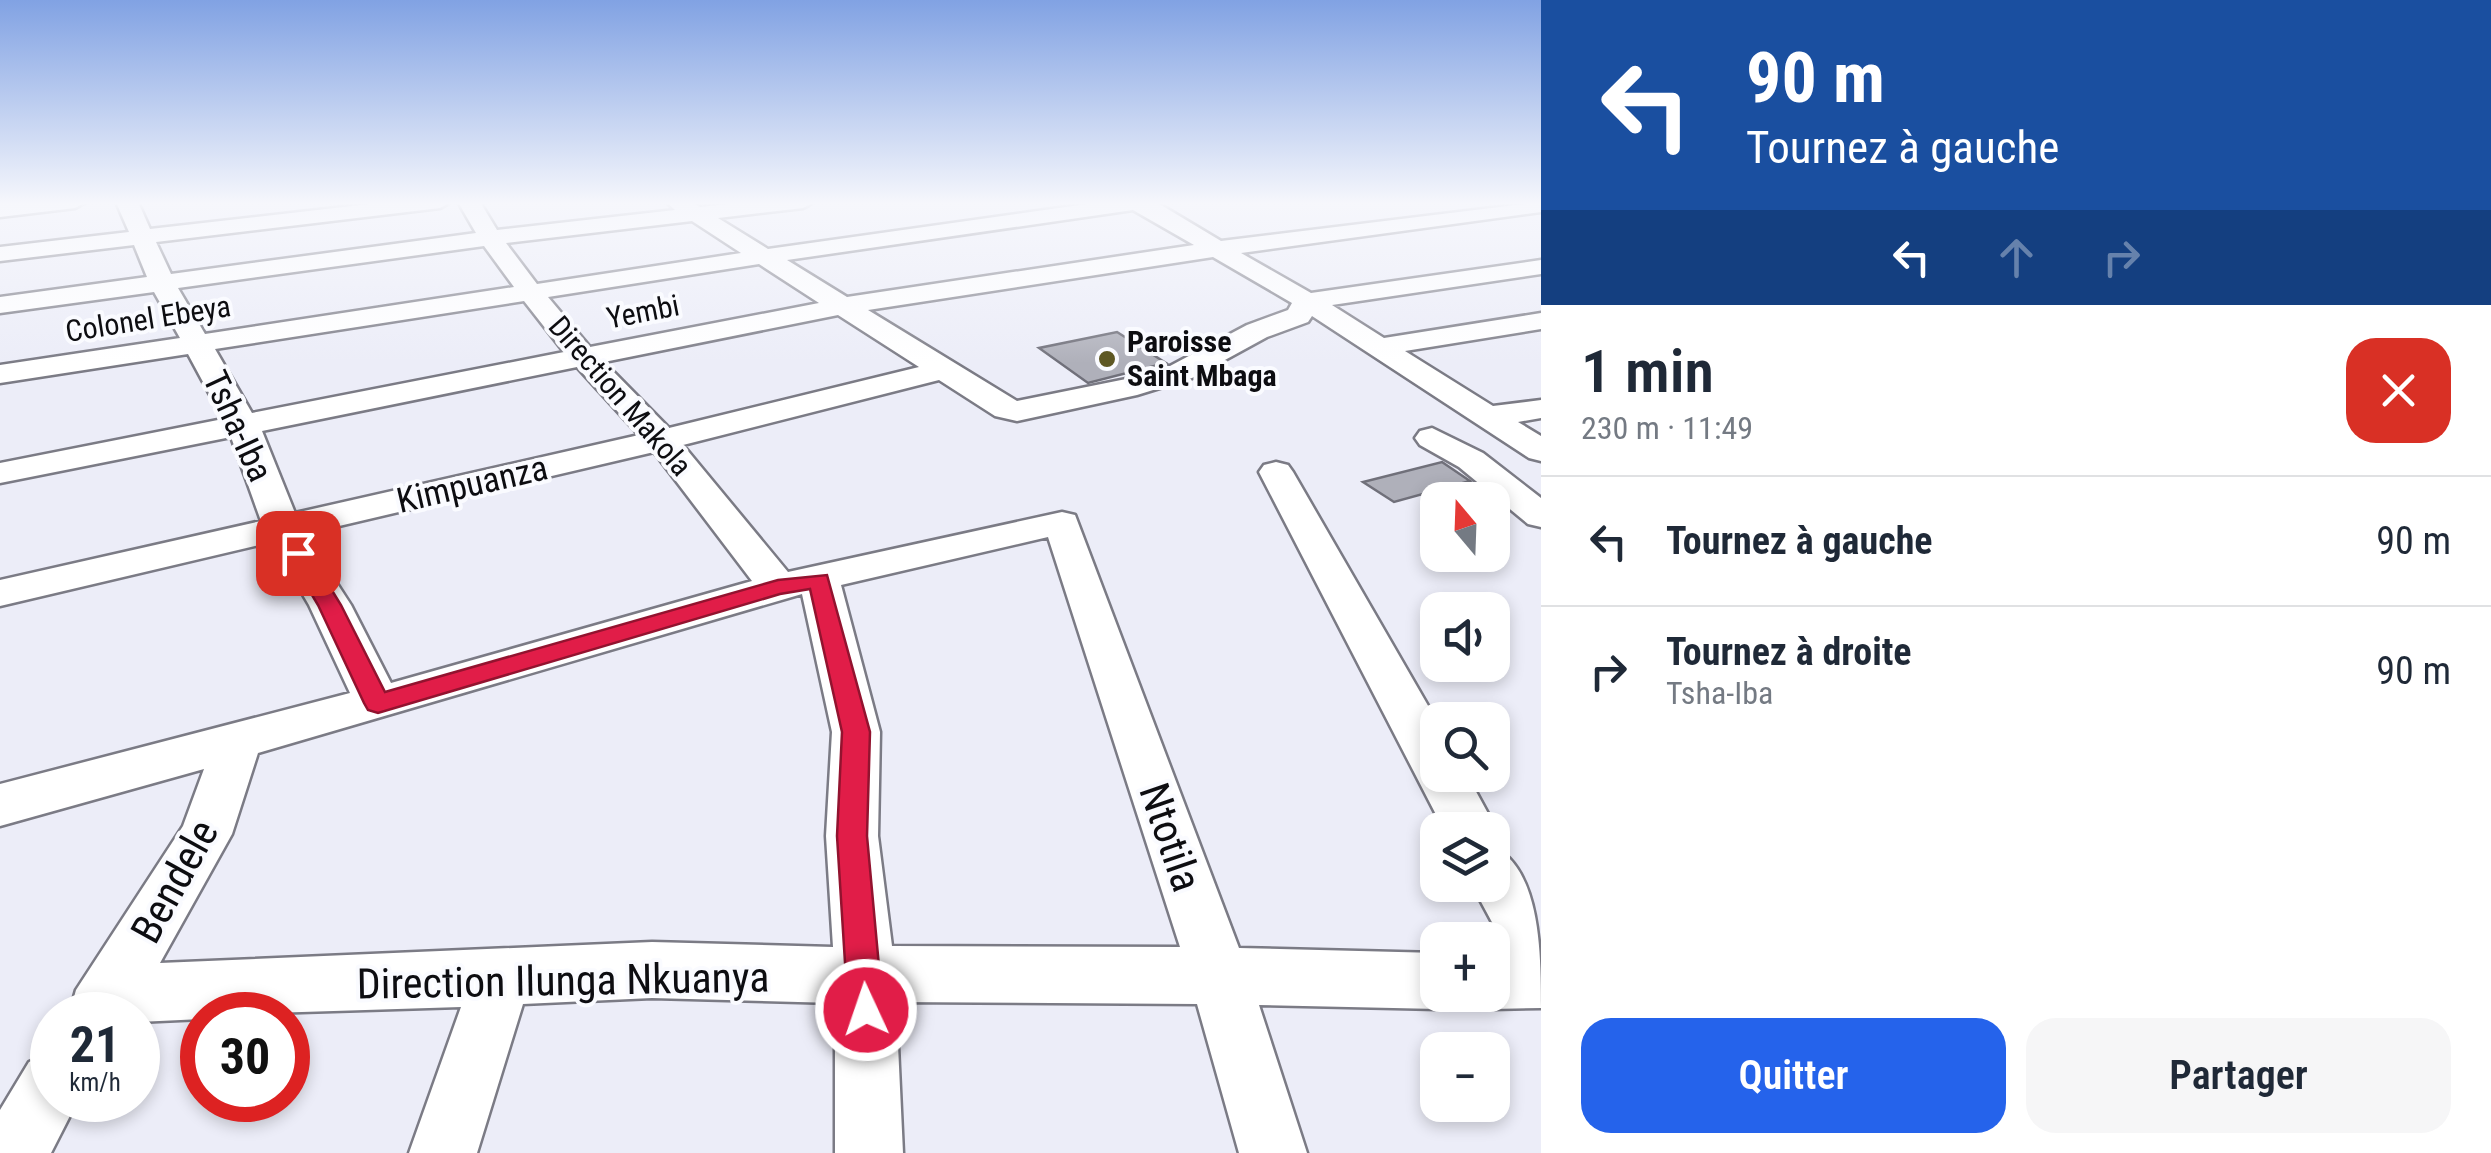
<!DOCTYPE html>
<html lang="fr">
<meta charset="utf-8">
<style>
body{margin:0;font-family:"Roboto Condensed",sans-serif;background:#f6f6f7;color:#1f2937;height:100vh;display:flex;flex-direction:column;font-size:38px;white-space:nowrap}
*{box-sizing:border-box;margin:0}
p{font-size:32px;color:#747a83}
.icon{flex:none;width:55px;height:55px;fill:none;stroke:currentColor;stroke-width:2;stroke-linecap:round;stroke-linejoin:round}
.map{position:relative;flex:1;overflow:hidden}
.side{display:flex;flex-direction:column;background:#fff;width:950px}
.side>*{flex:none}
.top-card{background:#1a4fa0;color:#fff;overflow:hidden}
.needle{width:65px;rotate:341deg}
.fabs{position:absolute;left:1420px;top:482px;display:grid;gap:20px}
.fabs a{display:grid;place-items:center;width:90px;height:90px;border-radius:20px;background:#fff;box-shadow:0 5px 15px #0003;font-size:50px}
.speed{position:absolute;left:30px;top:992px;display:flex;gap:20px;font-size:50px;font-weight:700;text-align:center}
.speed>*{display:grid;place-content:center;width:130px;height:130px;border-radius:50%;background:#fff;box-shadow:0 5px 15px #0003;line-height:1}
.speed small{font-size:25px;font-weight:400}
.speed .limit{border:15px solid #d22;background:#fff;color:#111}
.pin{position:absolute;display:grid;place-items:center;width:85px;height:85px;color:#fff;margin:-42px;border-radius:20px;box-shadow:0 5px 15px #0006}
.me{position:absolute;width:110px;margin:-55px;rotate:357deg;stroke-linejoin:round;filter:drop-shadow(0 0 8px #0008)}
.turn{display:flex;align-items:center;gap:35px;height:210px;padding:0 40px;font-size:45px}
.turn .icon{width:130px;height:130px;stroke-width:2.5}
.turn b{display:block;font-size:70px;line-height:85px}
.lanes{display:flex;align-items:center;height:95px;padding:0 40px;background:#0003;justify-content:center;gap:50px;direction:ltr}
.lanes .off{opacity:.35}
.round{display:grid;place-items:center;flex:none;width:105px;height:105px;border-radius:30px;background:#f6f6f7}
.summary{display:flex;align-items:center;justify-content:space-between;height:170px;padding:0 40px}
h1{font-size:60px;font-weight:600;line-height:75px}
.button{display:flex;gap:20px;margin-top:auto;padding:20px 40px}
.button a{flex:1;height:115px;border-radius:30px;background:#2563eb;color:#fff;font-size:40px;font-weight:600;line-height:115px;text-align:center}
.button a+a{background:#f6f6f7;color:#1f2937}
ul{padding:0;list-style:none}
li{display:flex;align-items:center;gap:30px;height:130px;padding:0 40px;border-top:2px solid #e0e1e3}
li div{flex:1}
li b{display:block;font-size:38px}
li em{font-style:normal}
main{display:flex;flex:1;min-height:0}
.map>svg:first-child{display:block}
.building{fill:#afb0ba;stroke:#70707a;stroke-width:2.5}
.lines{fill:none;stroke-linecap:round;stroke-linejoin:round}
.minor-casing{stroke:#7b7b85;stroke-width:5}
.minor{fill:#fff;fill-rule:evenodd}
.route{fill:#e11d48;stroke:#92132f;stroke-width:2.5}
.poi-dot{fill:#5e5824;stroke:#fafbff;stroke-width:4}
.labels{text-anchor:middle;stroke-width:8;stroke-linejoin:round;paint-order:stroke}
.far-street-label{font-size:30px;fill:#0d0d11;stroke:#fafbff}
.far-poi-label{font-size:30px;font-weight:bold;fill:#0d0d11;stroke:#fafbff;text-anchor:start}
.street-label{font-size:35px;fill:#0d0d11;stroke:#fafbff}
.near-street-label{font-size:42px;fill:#0d0d11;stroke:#fafbff}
</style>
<main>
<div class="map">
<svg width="1541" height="1153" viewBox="0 0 1541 1153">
<rect width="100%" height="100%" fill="#ecedf8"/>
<!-- building -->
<g class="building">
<polygon points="1117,332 1166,363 1088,383 1039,348"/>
<polygon points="1442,462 1470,481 1394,502 1363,482"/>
</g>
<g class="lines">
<!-- minor casing -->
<g class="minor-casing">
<g id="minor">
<polygon points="86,202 75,208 0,217 0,203"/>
<path d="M116 202H138L150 229 387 202H451L440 208 156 242 171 274 476 233 458 202H480L497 230 675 210 666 202H692L700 207 748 202H814L803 208 718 218 768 249 1101 202H1156L1221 241 1541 202V212L1241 253 1311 293 1541 260V274L1332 305 1384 338 1541 313V329L1405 351 1493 406 1541 400V418L1518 422 1541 436V461L1529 458 1312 316 1308 322 1267 337 1192 378 1137 395 1017 421 995 416 939 380 683 445 788 572 1062 512 1075 515 1239 948 1438 953V995H1462L1459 1001 1438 1009 1259 1005 1307 1153H1239L1197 1004 896 1002 903 1153H835V1003L652 998 523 1004 477 1153H409L461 1007 202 1015V1019L138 1022V1015H69L76 990 183 826 204 769 0 826V784L350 693 309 605 272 542 0 606V580L261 521 231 437 0 483V463L223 419 188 354 0 383V365L180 338 154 292 0 313V297L147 277 134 245 0 261V247L129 232ZM1133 210 1194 245 847 297 787 260ZM692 221 741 253 537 284 506 243ZM484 246 514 287 205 334 178 288ZM1213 257 1292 303 1288 310 1247 325 1170 366 1131 378 1017 401 868 310ZM759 264 819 303 590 347 548 297ZM524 301 564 352 252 413 215 349ZM838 315 919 367 669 428 604 362ZM577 367 639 435 295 513 262 431ZM654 452 752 581 391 683 351 605 305 534ZM1048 537 1180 947 892 946 878 836 880 732 841 585ZM802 594 832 732 826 836 833 947 652 942 160 963 232 834 258 753Z"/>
<polygon points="1432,428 1483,453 1541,498 1541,527 1528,524 1459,467 1420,445 1415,438 1420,431"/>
<polygon points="1276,462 1288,465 1293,472 1438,723 1438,775 1467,775 1497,830 1492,840 1492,830 1444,830 1259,472 1264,465"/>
<path d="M1492 846C1541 868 1541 955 1541 1008L1492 1009 1471 1001 1468 995H1492V953L1508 952 1472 885H1492Z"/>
<polygon points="52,1052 52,1100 78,1100 51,1153 0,1153 0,1110 29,1062"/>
</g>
</g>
<!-- minor -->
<use href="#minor" class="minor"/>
</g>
<!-- sky -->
<linearGradient id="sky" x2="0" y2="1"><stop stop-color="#81a2e3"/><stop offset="0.56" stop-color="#f6f7fc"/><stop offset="1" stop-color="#f6f7fc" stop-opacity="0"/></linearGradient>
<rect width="1541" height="363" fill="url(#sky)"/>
<!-- route -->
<polygon class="route" points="298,547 306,548 341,605 385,692 778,580 827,575 870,732 867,836 883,1010 878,1021 866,1026 853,1021 848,1010 837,836 842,732 810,589 780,594 378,713 368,710 364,703 318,605 287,553"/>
<!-- markers -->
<circle class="poi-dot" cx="1107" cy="359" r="10"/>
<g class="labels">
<!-- far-street labels -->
<g class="far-street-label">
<text transform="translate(643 312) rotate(-11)" y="10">Yembi</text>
<text transform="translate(148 319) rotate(-9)" y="10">Colonel Ebeya</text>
<text transform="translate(620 396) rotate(49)" y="10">Direction Makola</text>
</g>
<!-- far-poi labels -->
<g class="far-poi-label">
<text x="1127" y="352">Paroisse<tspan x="1127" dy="34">Saint Mbaga</tspan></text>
</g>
<!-- street labels -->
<g class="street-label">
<text transform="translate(238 426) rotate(65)" y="12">Tsha-Iba</text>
<text transform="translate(472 484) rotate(-13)" y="12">Kimpuanza</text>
</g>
<!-- near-street labels -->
<g class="near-street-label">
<text transform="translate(1171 837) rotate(71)" y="15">Ntotila</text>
<text transform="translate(174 881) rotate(-61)" y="15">Bendele</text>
<text transform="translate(563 980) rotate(-1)" y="15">Direction Ilunga Nkuanya</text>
</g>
</g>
</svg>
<div class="fabs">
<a><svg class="needle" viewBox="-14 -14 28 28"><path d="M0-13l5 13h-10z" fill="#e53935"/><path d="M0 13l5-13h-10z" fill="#747a83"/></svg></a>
<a><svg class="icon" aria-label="sound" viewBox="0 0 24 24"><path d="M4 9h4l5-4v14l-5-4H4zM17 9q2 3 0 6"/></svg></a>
<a><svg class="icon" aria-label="search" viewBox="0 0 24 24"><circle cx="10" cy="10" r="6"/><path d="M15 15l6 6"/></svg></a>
<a><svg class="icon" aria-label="layers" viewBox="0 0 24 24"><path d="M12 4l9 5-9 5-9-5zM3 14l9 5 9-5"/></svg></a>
<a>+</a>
<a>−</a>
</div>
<div class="speed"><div>21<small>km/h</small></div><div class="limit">30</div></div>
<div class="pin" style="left:298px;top:553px;background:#d93025"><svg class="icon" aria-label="arrive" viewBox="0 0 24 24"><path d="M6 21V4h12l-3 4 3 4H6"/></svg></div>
<svg class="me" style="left:866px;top:1010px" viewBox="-20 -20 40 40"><circle r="17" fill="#e11d48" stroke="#fff" stroke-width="3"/><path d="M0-11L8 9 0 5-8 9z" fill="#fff"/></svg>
</div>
<section class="side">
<div class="top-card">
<div class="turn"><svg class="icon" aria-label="left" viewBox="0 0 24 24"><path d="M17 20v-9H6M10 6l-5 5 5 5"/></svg><div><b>90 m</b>Tournez à gauche</div></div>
<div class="lanes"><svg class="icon" aria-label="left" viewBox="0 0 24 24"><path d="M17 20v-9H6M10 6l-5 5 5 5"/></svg><svg class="icon off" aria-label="ahead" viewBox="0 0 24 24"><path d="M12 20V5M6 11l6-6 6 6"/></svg><svg class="icon off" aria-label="right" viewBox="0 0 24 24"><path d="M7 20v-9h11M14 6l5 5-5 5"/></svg></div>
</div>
<div class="summary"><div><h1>1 min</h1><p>230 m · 11:49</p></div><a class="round" style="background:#d93025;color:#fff"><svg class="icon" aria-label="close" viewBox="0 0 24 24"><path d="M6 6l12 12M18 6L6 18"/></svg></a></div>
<ul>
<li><svg class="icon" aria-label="left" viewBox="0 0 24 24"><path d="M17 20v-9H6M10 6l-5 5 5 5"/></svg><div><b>Tournez à gauche</b></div><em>90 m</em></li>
<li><svg class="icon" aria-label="right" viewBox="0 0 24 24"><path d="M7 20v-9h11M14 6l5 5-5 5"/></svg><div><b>Tournez à droite</b><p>Tsha-Iba</p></div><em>90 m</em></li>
</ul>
<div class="button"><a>Quitter</a><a>Partager</a></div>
</section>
</main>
